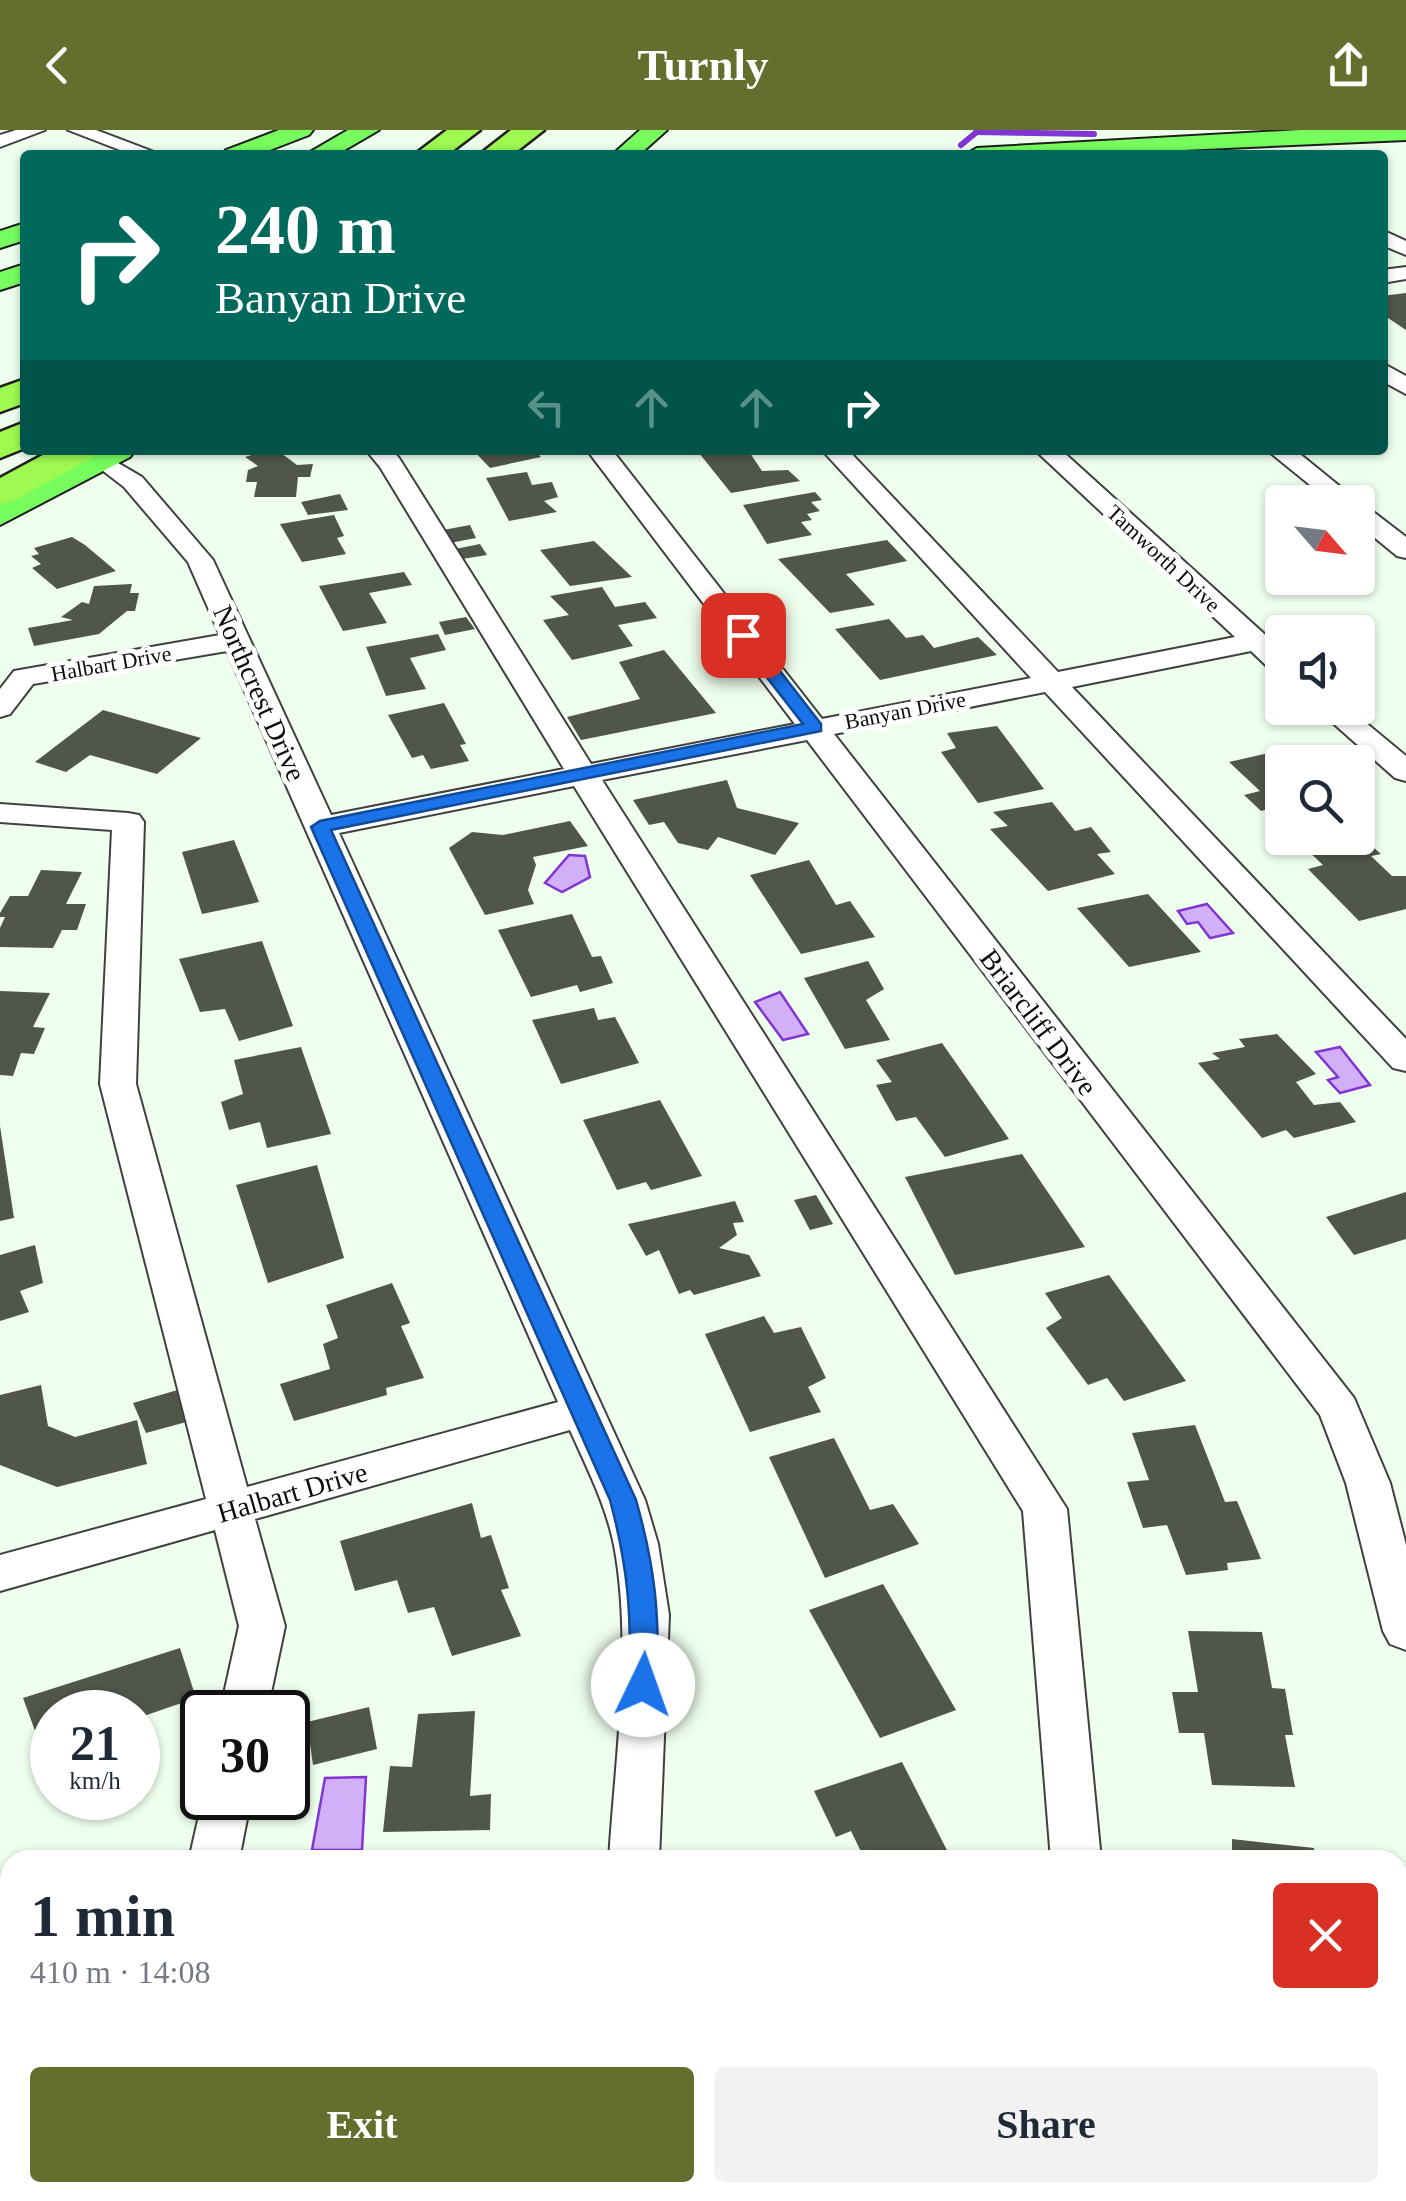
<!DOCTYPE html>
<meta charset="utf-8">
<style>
body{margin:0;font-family:Georgia,serif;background:#f2f2f3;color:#1f2937;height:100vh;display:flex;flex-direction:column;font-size:38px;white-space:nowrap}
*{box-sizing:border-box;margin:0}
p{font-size:32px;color:#747a83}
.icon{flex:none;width:55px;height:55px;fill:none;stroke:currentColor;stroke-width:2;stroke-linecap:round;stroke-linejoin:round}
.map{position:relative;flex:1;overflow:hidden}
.drawer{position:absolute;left:0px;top:1720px;width:1408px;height:352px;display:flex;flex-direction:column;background:#fff;border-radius:30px 30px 0 0;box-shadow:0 2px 8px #0004}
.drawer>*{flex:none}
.top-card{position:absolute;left:20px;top:20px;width:1368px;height:305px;border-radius:10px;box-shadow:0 2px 8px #0004;background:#00695c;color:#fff;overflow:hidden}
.needle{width:65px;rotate:118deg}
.buttons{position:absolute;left:1265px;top:355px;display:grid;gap:20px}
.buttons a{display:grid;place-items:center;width:110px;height:110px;border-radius:10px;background:#fff;box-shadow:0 2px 8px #0004;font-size:50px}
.speed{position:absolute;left:30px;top:1560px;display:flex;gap:20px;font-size:50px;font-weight:700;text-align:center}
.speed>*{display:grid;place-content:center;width:130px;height:130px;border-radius:50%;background:#fff;box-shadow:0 2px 8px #0004;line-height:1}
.speed small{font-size:25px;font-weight:400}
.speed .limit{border:5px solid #111;border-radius:15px;background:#fff;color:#111}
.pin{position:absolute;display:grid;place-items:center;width:85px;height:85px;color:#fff;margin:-42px;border-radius:20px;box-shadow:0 5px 15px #0006}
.me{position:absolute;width:110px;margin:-55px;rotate:3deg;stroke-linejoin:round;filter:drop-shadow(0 0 8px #0008)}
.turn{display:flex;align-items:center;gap:35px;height:210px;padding:0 30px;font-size:45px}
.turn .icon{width:130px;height:130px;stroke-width:2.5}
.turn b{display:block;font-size:70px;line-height:85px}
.lanes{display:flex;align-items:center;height:95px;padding:0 30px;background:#0003;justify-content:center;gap:50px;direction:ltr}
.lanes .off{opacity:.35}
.round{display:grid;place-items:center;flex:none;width:105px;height:105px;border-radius:10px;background:#f2f2f3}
.head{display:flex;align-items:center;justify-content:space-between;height:170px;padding:0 30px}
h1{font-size:60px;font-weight:800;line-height:75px}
.primary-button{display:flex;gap:20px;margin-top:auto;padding:20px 30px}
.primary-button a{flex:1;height:115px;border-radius:10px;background:#666e2d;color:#fff;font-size:40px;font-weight:800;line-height:115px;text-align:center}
.primary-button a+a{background:#f2f2f3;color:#1f2937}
header{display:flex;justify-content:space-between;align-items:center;height:130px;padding:0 30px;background:#666e2d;color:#fff;font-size:45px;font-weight:800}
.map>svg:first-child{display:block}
.water{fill:#d1b0f8;stroke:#8135d2;stroke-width:2.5}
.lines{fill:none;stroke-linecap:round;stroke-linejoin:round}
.stream{stroke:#8135d2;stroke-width:6}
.building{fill:#505649}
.minor-casing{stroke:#404040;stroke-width:4}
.major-casing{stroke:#1e1e1e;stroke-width:4}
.highway-casing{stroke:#1e1e1e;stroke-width:5}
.minor{fill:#fff;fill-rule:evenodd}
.major{fill:#78fd5f;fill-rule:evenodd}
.highway{fill:#9ef951;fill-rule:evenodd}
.route{fill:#1a73e8;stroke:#114b97;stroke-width:2.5}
.labels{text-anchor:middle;stroke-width:10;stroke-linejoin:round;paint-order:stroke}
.far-street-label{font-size:22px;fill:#0d0d0d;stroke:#fff}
.street-label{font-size:28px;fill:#0d0d0d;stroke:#fff}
</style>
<header><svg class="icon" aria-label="back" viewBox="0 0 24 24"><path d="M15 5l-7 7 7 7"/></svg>Turnly<svg class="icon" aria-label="share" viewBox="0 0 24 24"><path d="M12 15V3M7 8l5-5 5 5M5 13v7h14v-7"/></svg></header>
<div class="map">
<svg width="1406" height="2071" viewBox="0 0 1406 2071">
<rect width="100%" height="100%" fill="#efffee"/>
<!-- water -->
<g class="water">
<polygon points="569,725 585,726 590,747 562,762 545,753"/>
<polygon points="1207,774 1233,803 1210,808 1198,792 1187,794 1178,781"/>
<polygon points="780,862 808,904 783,910 755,872"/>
<polygon points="1340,917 1370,955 1340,963 1328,950 1338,947 1316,922"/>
<polygon points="366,1647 362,1720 312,1720 325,1648"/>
</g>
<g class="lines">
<!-- stream -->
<g class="stream">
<polyline points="976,2 1094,4"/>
<polyline points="961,15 978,1"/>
</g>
</g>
<!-- building -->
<g class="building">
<polygon points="1406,163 1406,200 1382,184 1382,166"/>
<polygon points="269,320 277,320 297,335 313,334 310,347 298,347 296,367 254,367 257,352 246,352 248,340 258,336 245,327"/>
<polygon points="473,320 534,320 541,327 490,338"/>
<polygon points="720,320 748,320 762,341 788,340 800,351 731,363 699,323"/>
<polygon points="527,342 532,355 552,352 558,367 544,371 557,382 509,391 486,348"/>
<polygon points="815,362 822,370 811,372 820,381 807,384 812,390 801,392 812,405 767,414 743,375"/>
<polygon points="340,364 348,380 308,385 301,372"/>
<polygon points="334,385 344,406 337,408 346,424 302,432 280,394"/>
<polygon points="470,395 476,408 450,413 443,400"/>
<polygon points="72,407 85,415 116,441 57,459 32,438 41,434 31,426 39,424 34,418"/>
<polygon points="887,410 907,431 846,444 875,475 830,483 778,429"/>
<polygon points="594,411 632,447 570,456 540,420"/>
<polygon points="480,414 487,425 462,429 455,419"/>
<polygon points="404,442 412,455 369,463 387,493 343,501 319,456"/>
<polygon points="132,454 130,463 139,463 135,481 127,481 99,504 34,516 28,498 73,490 61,487 82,472 89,474 94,456"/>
<polygon points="602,457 615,477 645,472 657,488 618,495 633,516 572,530 543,490 569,485 550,466"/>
<polygon points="466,487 475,499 445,505 439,492"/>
<polygon points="889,489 906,508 923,505 934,518 978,507 997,525 880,550 835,499"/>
<polygon points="438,504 446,520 410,528 426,559 386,566 366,517"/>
<polygon points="664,520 716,583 581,610 567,587 640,569 619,532"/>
<polygon points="444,573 466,614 460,615 469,631 431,639 423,625 412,628 388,585"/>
<polygon points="103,580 201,608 157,644 90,625 66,642 35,632"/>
<polygon points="997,596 1044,659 978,673 941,622 956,618 947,603"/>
<polygon points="1277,621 1290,632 1282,632 1282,687 1273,678 1261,681 1244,665 1260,661 1229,632"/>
<polygon points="727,650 737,678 799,693 775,725 718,707 708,720 678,713 664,692 649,695 633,670"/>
<polygon points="1052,672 1075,701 1091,697 1111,722 1097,724 1115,744 1048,761 990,699 1008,696 993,682"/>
<polygon points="570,691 588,716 533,727 536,735 528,760 534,774 485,785 449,718 472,702 503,705"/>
<polygon points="1358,704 1381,724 1371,726 1392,746 1406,746 1406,779 1359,791 1308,739 1323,735 1304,717 1358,708"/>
<polygon points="234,710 259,772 202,784 182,722"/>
<polygon points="809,730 836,775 850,771 875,807 801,824 750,745"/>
<polygon points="41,740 82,742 66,774 86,774 77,800 62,800 53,818 0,817 0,798 5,787 0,787 0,783 10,766 28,766"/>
<polygon points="1148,764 1201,822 1129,837 1077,778"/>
<polygon points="572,784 592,827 601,826 613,853 580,862 577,855 531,867 498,800"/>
<polygon points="262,811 293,896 239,911 225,879 200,882 179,829"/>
<polygon points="868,831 884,859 866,870 890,910 845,919 804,848"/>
<polygon points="0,861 50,863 33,897 45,898 34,924 21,923 13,946 0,945"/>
<polygon points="594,878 598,890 615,887 639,933 561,954 532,890"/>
<polygon points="1277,904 1316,944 1296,952 1314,975 1340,972 1356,992 1294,1008 1286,1000 1262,1008 1198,933 1220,929 1212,923 1245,917 1239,909"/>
<polygon points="942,913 1009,1009 945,1027 916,987 896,991 876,955 892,952 876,930"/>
<polygon points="301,917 331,1004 267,1018 260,992 229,1000 221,972 243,964 234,930"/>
<polygon points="660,970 702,1046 651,1060 646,1052 617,1060 583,990"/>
<polygon points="0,996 14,1088 0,1091"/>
<polygon points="1022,1024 1085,1117 955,1145 905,1047"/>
<polygon points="317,1035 344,1128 268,1153 236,1055"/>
<polygon points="1406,1062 1406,1109 1354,1125 1326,1087"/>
<polygon points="816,1065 833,1094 810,1100 794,1070"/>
<polygon points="735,1071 744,1092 733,1093 737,1105 719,1118 749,1125 761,1146 694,1165 690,1160 679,1164 659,1120 646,1126 628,1094"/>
<polygon points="35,1115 43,1153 20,1161 29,1182 0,1191 0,1125"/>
<polygon points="1109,1145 1186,1251 1124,1271 1107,1248 1088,1255 1046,1198 1062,1188 1045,1163"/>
<polygon points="392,1153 410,1193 401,1196 424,1248 386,1258 387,1265 294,1291 280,1254 330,1239 323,1214 338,1208 326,1175"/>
<polygon points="764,1186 774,1203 801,1197 826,1248 808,1257 821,1282 750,1302 705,1204"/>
<polygon points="41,1255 48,1296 75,1307 137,1290 147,1334 57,1357 0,1335 0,1265"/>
<polygon points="181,1259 190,1291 146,1303 133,1273"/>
<polygon points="1195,1295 1225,1372 1237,1371 1261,1429 1227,1433 1228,1440 1186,1445 1167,1395 1143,1398 1127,1352 1149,1350 1132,1303"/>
<polygon points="834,1308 870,1380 893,1374 919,1414 825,1448 769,1327"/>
<polygon points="472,1373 481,1408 491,1405 509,1458 501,1460 521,1506 452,1526 434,1477 408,1483 397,1450 355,1461 340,1411"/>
<polygon points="883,1454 956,1580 880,1608 809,1480"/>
<polygon points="1188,1501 1262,1502 1272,1558 1285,1559 1293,1605 1285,1605 1295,1657 1212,1655 1204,1603 1179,1603 1172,1562 1198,1562"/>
<polygon points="180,1518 196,1568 138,1588 138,1582 52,1582 52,1616 42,1620 23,1568"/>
<polygon points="369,1577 377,1619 313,1635 307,1592"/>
<polygon points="475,1581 470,1666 491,1664 490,1700 383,1702 390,1636 412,1637 418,1584"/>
<polygon points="902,1632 952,1730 865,1730 851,1701 836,1707 814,1661"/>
<polygon points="1232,1709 1314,1718 1314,1730 1232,1730"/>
<polygon points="10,1910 10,2062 72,2062 61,2071 48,2071 41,2064 29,2071 0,2071 0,1918"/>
<polygon points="366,2062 467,2062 469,2071 368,2071"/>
</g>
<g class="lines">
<!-- minor casing -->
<g class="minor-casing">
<g id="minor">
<polygon points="16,0 45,0 0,17 0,5"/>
<polygon points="68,0 96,0 162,25 133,25"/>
<polygon points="1382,100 1406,111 1406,125 1382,115"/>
<polygon points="1406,137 1406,149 1382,153 1382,140"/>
<polygon points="1382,233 1406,246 1406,264 1382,251"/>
<path d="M366 320H392L399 328 591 634 795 594 587 320H612L822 589 1031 548 822 320H848L1058 542 1235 507 1035 320H1061L1282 520V544L1272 541 1251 521 1072 557 1406 909V941L1393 938 1045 562 834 604 1354 1268 1390 1353 1406 1415V1520L1390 1514 1383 1501 1346 1353 1320 1285 807 610 602 650 1067 1379 1101 1730H1051L1023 1381 574 656 339 703 645 1370 658 1414 669 1485 659 1730H609C615 1629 633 1515 614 1415 606 1375 587 1338 570 1300L255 1389 285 1496 267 1582H220L239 1496 215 1400 0 1461V1425L206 1369 100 954 112 700 0 692V674L128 683 139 685 144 692 136 954 247 1357 558 1272 227 521 33 554 10 584 0 587V559L14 541 220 505 188 432 124 357 89 330 101 323 142 347 213 430 331 685 564 639 380 337Z"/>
<polygon points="1267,320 1295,320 1359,372 1331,372"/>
<polygon points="1358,374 1367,377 1406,407 1406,428 1397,426 1358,394"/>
<polygon points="1316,578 1348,578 1406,626 1406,651 1395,648"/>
<polygon points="203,1668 251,1668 239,1730 189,1730"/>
<polygon points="10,1766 10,1812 0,1815 0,1769"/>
<polygon points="196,2062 252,2062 254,2071 198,2071"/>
<polygon points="637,2062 693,2062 696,2071 640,2071"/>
<polygon points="1101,2062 1159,2062 1162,2071 1105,2071"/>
</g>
</g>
<!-- major casing -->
<g class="major-casing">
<g id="major">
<polygon points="279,0 313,0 309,5 257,25 223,25 226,20"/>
<polygon points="348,0 379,0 336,25 305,25"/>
<polygon points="640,0 667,0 639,25 612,25"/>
<polygon points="1300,0 1406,0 1406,10 1072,25 965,25 977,18"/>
<polygon points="25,93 25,110 0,118 0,101"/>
<polygon points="25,134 25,152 0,160 0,142"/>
<polygon points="96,320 135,320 130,327 0,395 0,372"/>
<polygon points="1406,1944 1406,2010 1398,2014 1398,1947"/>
<polygon points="1135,2062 1223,2062 1220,2071 1131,2071"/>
</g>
</g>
<!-- highway casing -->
<g class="highway-casing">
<g id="highway">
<polygon points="447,0 480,0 447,25 414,25"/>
<polygon points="511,0 544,0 512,25 479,25"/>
<polygon points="25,249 25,273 0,282 0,258"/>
<polygon points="25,292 25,318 0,328 0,302"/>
<polygon points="52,320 97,320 92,328 13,371 0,374 0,348"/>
</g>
</g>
<!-- minor -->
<use href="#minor" class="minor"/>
<!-- major -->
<use href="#major" class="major"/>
<!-- highway -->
<use href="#highway" class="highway"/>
</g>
<!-- route -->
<path class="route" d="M743 500 749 501 821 594V601L331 700 636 1370C655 1437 660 1486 657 1555L653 1563 643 1567 633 1563 629 1555C632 1486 628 1437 610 1370L311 697 320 691 803 594 734 505Z"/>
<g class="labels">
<!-- far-street labels -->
<g class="far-street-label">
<text transform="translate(1164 428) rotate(43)" y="8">Tamworth Drive</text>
<text transform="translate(111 533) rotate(-10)" y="8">Halbart Drive</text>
<text transform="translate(905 580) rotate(-11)" y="8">Banyan Drive</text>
</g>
<!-- street labels -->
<g class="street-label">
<text transform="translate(260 563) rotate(66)" y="10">Northcrest Drive</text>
<text transform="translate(1039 892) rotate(53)" y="10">Briarcliff Drive</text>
<text transform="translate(292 1362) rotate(-16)" y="10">Halbart Drive</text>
</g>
</g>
</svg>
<div class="buttons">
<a><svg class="needle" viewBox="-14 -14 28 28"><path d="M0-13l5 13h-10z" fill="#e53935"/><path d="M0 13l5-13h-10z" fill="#747a83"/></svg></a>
<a><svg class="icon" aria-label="sound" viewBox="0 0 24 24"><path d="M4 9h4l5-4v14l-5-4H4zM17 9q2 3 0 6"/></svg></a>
<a><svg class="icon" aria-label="search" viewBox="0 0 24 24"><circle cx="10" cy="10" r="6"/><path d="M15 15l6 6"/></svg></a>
</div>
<div class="speed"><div>21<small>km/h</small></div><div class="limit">30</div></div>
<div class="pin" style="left:743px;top:505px;background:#d93025"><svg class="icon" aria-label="arrive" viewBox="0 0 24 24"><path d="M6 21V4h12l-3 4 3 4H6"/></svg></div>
<svg class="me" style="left:643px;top:1555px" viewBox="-20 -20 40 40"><circle r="19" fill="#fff"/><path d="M0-13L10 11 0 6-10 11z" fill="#1a73e8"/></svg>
<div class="top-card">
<div class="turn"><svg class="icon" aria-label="right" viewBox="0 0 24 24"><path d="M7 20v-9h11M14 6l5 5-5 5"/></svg><div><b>240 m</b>Banyan Drive</div></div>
<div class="lanes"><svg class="icon off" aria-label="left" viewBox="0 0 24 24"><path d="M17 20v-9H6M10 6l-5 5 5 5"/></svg><svg class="icon off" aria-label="ahead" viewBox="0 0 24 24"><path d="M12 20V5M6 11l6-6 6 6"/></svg><svg class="icon off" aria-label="ahead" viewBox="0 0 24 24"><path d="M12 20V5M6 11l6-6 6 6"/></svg><svg class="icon" aria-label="right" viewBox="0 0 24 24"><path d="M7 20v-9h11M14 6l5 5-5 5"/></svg></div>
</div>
<section class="drawer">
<div class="head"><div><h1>1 min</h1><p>410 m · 14:08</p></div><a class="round" style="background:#d93025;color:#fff"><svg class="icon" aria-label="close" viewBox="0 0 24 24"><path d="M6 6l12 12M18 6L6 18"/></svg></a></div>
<div class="primary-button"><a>Exit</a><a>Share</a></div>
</section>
</div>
